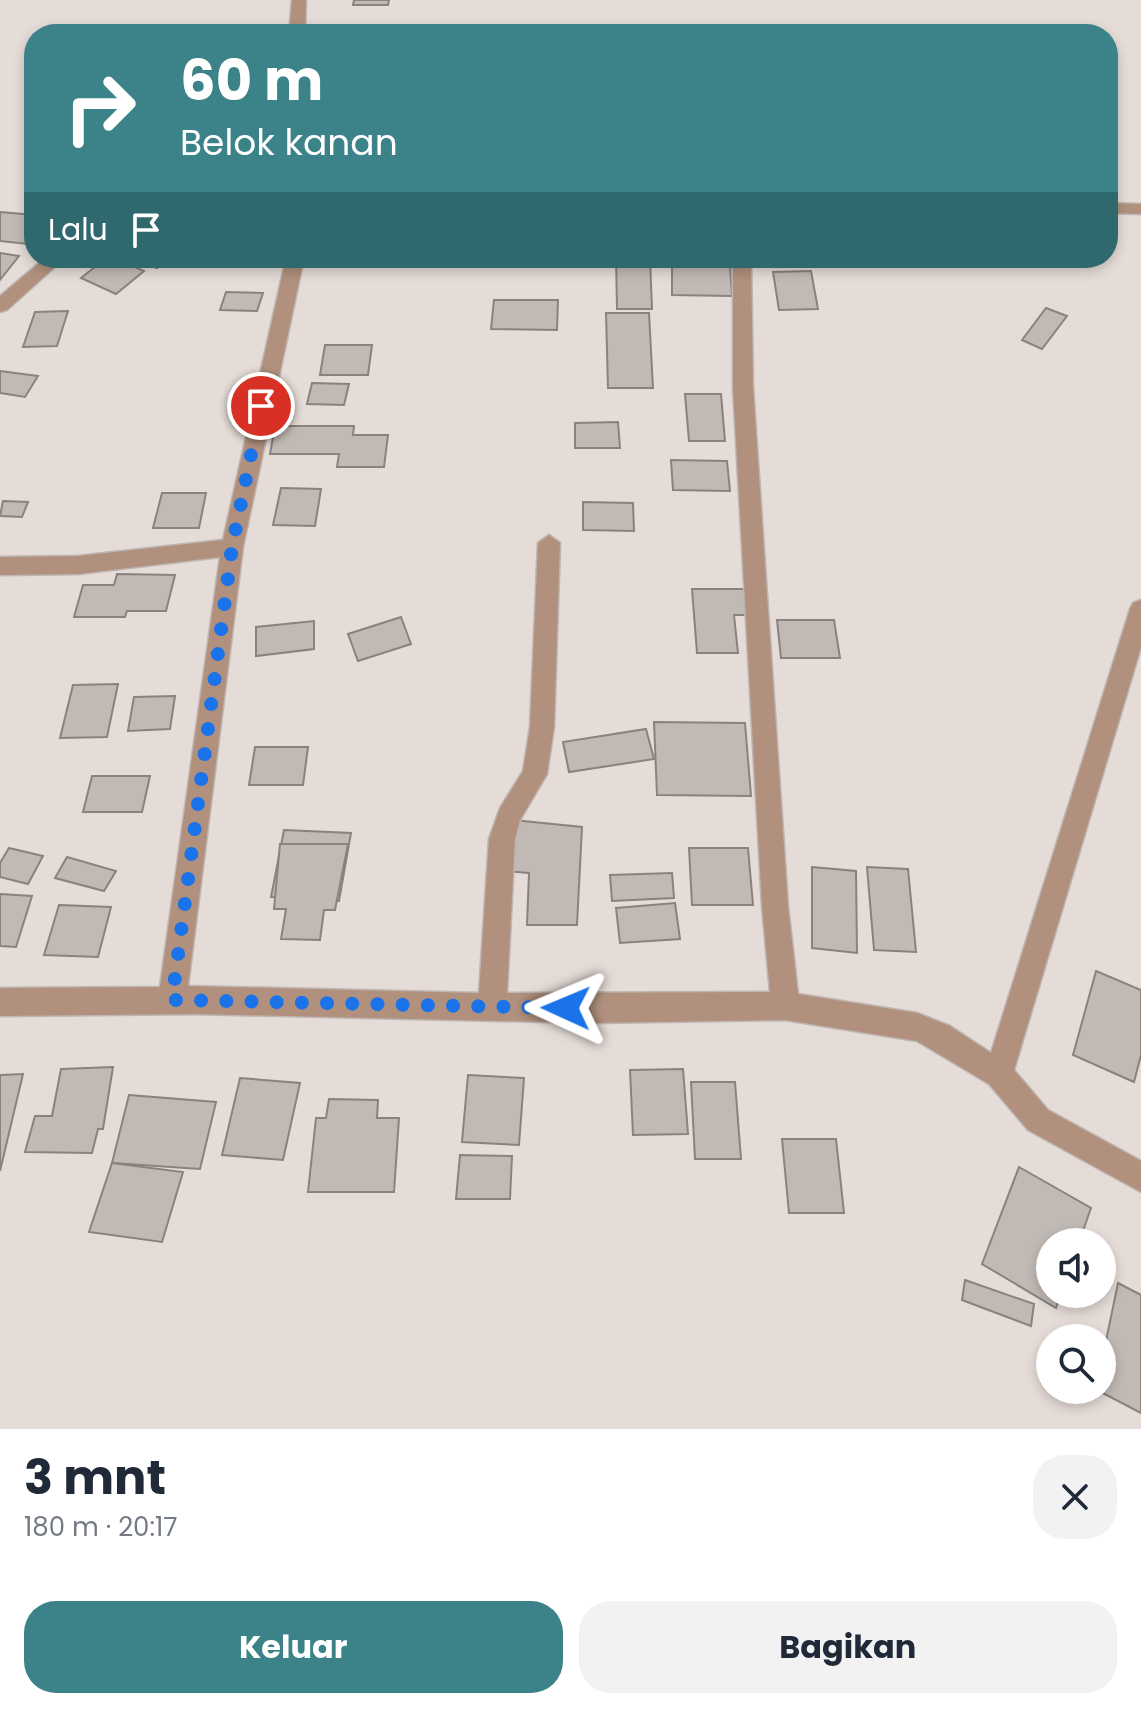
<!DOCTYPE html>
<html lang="id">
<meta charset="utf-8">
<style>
body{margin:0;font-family:Poppins,sans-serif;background:#f2f2f3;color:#1f2937;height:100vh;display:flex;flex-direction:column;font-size:30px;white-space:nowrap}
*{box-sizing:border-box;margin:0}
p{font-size:26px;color:#747a83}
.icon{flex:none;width:44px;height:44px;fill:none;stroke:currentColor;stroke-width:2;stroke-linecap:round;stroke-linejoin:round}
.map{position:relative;height:1429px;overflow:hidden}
.drawer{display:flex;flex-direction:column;background:#fff;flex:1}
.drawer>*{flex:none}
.hud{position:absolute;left:24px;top:24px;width:1094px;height:244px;border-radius:32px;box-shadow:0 4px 12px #0003;background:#3b8389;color:#fff;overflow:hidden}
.fabs{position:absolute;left:1036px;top:1228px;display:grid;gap:16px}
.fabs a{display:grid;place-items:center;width:80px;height:80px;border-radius:50%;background:#fff;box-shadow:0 4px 12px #0003;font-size:40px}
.pin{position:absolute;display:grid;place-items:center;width:68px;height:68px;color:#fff;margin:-34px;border:4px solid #fff;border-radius:50%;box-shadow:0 2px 8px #0007}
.me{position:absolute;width:88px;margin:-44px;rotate:271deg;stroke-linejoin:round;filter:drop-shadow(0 0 6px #0008)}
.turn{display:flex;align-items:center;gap:28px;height:168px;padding:0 24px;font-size:36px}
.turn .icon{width:104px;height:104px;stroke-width:2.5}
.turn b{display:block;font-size:56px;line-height:68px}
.then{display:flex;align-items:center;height:76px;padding:0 24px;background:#0003;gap:16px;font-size:30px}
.round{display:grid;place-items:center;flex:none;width:84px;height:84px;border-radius:32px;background:#f2f2f3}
.summary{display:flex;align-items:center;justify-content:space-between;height:136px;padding:0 24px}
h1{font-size:48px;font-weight:700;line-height:60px}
.primary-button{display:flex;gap:16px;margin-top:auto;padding:16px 24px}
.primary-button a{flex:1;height:92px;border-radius:32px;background:#3b8389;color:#fff;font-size:32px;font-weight:700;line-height:92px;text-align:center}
.primary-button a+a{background:#f2f2f3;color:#1f2937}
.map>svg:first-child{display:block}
.building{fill:#c1b9b4;stroke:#89827d;stroke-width:2}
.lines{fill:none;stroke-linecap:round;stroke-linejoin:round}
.minor-casing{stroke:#beb6b2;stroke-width:3}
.minor{fill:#b1917e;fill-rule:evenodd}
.route{stroke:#1a73e8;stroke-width:14;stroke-dasharray:0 25.2}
</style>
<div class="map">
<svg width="1141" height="1429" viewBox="0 0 1141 1429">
<rect width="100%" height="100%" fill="#e5dcd7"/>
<!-- building -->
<g class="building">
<polygon points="354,0 389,0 388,5 353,5"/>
<polygon points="368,25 409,25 408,34 355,34 356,29 367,29"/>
<polygon points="0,212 34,215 34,233 28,244 0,241"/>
<polygon points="0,253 19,256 0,280"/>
<polygon points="106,258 114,258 144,271 116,294 81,278"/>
<polygon points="129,258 168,258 157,268"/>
<polygon points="306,258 353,258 353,264 305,265"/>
<polygon points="616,258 650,258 652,309 617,309"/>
<polygon points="672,265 730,266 732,296 672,295"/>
<polygon points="811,271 818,309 779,310 773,272"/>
<polygon points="226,292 263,293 257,311 220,310"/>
<polygon points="494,300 558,300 557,330 491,329"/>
<polygon points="1046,308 1067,316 1042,349 1022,340"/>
<polygon points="68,311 57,346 23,347 35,312"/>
<polygon points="606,313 649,313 653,388 608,388"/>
<polygon points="325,345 372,345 368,375 320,375"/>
<polygon points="0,371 38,376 25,397 0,393"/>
<polygon points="312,383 349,384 344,405 307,404"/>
<polygon points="685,394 721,394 725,441 689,441"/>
<polygon points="618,422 620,448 575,448 575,423"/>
<polygon points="275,426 354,426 353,435 388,435 384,467 337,467 339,454 270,454"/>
<polygon points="671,460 727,461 730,491 673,490"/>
<polygon points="281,488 321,489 315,526 273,525"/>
<polygon points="162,493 206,493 199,528 153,528"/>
<polygon points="3,501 28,502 22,517 0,516"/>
<polygon points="583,502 633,503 634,531 583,530"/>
<polygon points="117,574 175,575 166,611 127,611 125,617 74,617 83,585 114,585"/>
<polygon points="692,589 747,589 749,615 734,615 738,653 697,653"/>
<polygon points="401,617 411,644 358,661 348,634"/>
<polygon points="777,620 834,620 840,658 781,658"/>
<polygon points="314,621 314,649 256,656 256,627"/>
<polygon points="118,684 107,737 60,738 73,685"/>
<polygon points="175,696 170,729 128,731 134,697"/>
<polygon points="654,722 745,723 751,796 657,795"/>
<polygon points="646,729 654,759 569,772 563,742"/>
<polygon points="255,747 308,747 303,785 249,785"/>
<polygon points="92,776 150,776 142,812 83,812"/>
<polygon points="513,820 582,827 577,925 527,925 529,873 506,871"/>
<polygon points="284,830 351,833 339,901 271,897"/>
<polygon points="280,844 348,844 335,910 324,910 320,940 281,939 286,909 274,909"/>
<polygon points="9,848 43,856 28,884 0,877 0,863"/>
<polygon points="689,848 748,848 753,905 692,905"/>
<polygon points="67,857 116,871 104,891 55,878"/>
<polygon points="812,867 856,871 857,953 812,948"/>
<polygon points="867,867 908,869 916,952 874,950"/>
<polygon points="672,873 674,898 612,901 610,875"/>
<polygon points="0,894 32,896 16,947 0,946"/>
<polygon points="675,903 680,939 620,943 616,908"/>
<polygon points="59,905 111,907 98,957 44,955"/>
<polygon points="1096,971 1141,990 1141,1055 1134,1082 1073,1055"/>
<polygon points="113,1067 103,1129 98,1129 92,1153 25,1152 35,1116 52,1116 61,1069"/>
<polygon points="683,1069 688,1134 633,1135 630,1070"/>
<polygon points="23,1074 0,1171 0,1075"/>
<polygon points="468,1075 524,1078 519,1145 462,1142"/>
<polygon points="240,1078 300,1083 283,1160 222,1155"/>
<polygon points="691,1082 735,1082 741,1159 695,1159"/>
<polygon points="129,1095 216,1102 200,1169 112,1163"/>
<polygon points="329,1099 378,1100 377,1118 399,1118 394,1192 308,1192 316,1118 326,1118"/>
<polygon points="782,1139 836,1139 844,1213 789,1213"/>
<polygon points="460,1155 512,1156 510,1199 456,1199"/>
<polygon points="112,1163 183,1172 162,1242 89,1232"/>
<polygon points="1019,1167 1091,1208 1079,1242 1050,1242 1050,1294 1061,1294 1056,1308 982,1264"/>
<polygon points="965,1280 1034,1304 1031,1326 962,1300"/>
<polygon points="1118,1283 1141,1295 1141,1413 1097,1390 1102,1390 1102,1360"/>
</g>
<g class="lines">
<!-- minor casing -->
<g class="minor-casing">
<g id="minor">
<polygon points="292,0 306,0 305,34 289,34"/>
<polygon points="1108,203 1141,204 1141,214 1108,213"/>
<polygon points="45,258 65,258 7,310 0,312 0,296"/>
<polygon points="286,258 304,258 243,547 188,986 479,993 489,839 500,808 523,771 530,727 538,543 549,535 560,543 554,727 547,774 520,820 515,839 507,993 770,992 762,906 733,387 733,258 751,258 753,387 788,906 798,994 917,1013 950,1026 991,1053 1130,609 1133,603 1141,600 1141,647 1014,1070 1048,1110 1141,1161 1141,1192 1028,1130 989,1084 917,1041 785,1020 591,1023 195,1014 0,1016 0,988 160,987 220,557 78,574 0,575 0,557 78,556 223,540"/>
</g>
</g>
<!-- minor -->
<use href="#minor" class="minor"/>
</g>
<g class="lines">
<!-- route -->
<polyline class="route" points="261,406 232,547 172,1000 566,1008"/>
</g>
</svg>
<div class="fabs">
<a><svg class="icon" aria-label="sound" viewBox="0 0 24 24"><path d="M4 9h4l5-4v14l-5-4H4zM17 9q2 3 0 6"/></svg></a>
<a><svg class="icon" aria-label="search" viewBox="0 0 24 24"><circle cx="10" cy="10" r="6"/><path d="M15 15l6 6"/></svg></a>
</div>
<div class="pin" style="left:261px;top:406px;background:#d93025"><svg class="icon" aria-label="arrive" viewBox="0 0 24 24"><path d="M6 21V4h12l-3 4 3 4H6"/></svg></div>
<svg class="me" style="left:566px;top:1008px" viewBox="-20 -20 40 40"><path d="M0-17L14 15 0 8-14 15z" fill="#1a73e8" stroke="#fff" stroke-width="4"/></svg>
<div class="hud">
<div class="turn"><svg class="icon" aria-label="right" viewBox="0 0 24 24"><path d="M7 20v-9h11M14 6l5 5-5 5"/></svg><div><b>60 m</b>Belok kanan</div></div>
<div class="then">Lalu<svg class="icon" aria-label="arrive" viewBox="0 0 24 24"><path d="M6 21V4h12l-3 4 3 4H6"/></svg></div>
</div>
</div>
<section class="drawer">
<div class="summary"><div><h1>3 mnt</h1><p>180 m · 20:17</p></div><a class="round"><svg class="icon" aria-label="close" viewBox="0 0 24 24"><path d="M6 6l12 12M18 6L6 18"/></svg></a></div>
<div class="primary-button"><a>Keluar</a><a>Bagikan</a></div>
</section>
